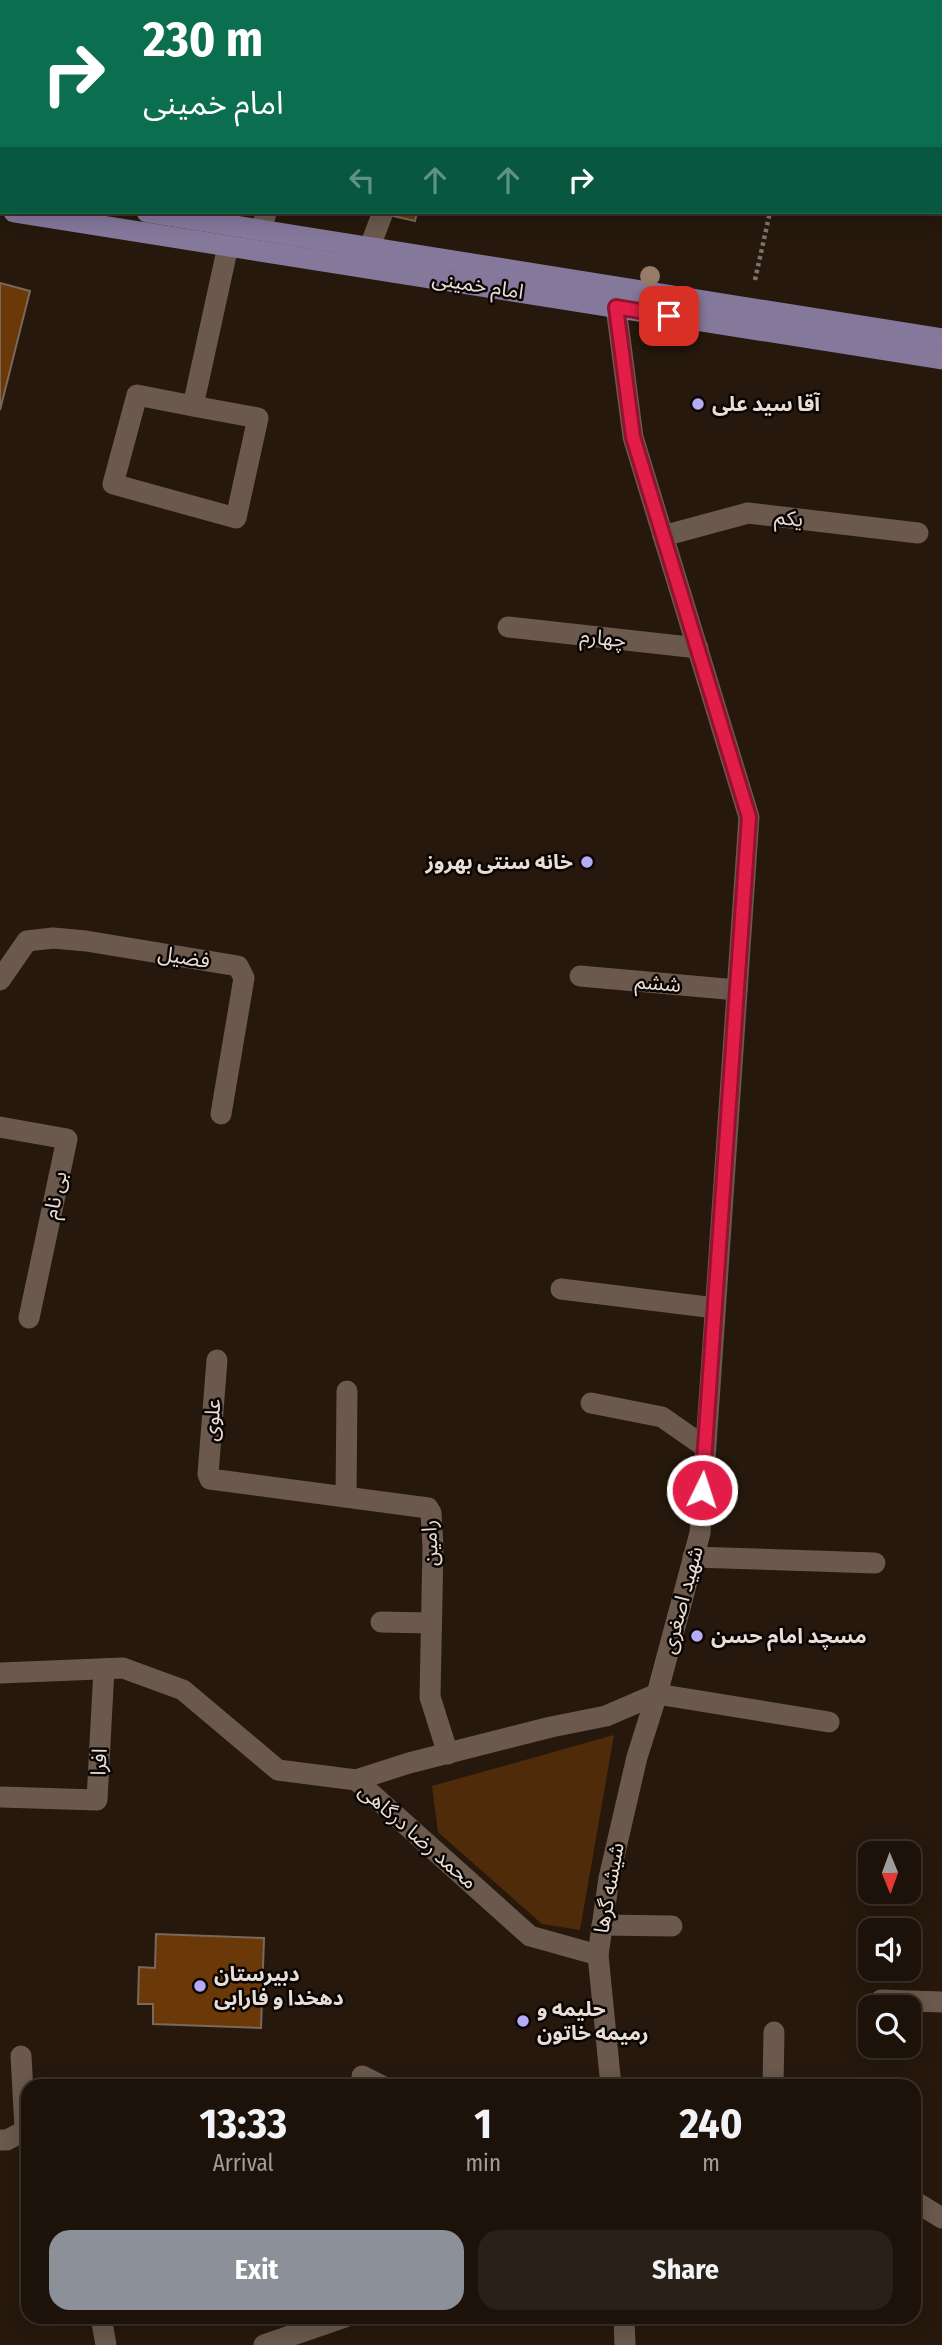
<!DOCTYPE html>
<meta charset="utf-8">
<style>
body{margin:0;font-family:"Fira Sans Condensed","Noto Sans Arabic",sans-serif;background:#292017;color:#f1f3f6;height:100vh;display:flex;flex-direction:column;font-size:26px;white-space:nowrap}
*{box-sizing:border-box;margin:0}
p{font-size:23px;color:#a09e9c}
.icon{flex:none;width:38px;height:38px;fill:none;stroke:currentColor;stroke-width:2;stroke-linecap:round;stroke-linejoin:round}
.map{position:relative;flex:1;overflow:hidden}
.details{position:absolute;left:21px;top:2079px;width:900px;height:245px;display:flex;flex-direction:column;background:#1c1209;border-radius:21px;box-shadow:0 4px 18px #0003,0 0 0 2px #3a322a}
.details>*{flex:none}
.guide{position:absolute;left:0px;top:0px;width:943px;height:214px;box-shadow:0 4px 18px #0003,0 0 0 2px #3a322a;background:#0b6e4f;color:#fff;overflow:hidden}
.needle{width:46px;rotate:179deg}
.fabs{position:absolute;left:858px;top:1841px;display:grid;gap:14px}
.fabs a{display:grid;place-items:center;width:63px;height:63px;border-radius:14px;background:#1c1209;box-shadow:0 4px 18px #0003,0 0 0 2px #3a322a;font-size:35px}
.pin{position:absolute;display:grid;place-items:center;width:60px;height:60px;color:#fff;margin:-30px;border-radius:14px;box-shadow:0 4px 10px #0006}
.me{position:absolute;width:77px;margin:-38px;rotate:4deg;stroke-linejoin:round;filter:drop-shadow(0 0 5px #0008)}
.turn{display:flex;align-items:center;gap:24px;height:147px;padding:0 28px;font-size:32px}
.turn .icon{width:91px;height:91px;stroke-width:2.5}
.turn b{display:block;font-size:49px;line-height:60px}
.lanes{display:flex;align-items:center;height:66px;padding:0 28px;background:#0003;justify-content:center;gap:35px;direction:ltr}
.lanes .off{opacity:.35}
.eta{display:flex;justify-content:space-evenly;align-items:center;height:119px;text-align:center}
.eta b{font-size:42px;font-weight:700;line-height:49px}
.action{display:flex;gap:14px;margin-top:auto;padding:14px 28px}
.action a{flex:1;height:80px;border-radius:21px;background:#8c9099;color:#fff;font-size:28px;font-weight:700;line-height:80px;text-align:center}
.action a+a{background:#292017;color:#f1f3f6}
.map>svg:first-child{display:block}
.green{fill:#502b09}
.building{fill:#6a3907;stroke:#7a685b;stroke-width:2}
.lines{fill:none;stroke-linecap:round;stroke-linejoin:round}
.path{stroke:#7f7369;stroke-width:4.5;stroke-dasharray:3.5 3.5;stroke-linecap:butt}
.minor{stroke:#6a594c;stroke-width:21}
.major{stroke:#84789b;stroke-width:21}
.tree{fill:#967b66}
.route-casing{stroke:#92132f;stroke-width:18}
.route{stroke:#e11d48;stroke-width:12}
.poi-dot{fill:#b5acf8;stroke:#0a0502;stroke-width:2.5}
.labels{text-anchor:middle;stroke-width:5;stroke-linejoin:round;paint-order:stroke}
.street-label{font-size:21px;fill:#e9ded7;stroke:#0a0502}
.poi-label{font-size:21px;font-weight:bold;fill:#e9ded7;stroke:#0a0502;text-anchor:start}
</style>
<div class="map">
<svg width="942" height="2345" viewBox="0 0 942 2345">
<rect width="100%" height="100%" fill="#26180c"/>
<!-- green -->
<polygon class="green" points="614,1735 580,1930 542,1924 438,1832 432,1786"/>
<!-- building -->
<g class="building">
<polygon points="376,0 684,0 375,2"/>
<polygon points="376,212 417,212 415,221"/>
<polygon points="0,283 30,291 0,410"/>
<polygon points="156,1934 264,1938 261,2028 153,2024 153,2004 138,2004 139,1967 155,1968"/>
</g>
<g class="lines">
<!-- path -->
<g class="path">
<polyline points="30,0 35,2"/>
<polyline points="161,2 162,0"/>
<polyline points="818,2 819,0"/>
<polyline points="755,280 770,212"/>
</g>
<!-- minor -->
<g class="minor">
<polyline points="266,2 266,0"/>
<polyline points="318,2 319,0"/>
<polyline points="438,2 439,0"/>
<polyline points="262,230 266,212"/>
<polyline points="363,265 383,212"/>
<polyline points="193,406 137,395 113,484 236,518 258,418 193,406 228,246"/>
<polyline points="663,536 748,513 918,533"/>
<polyline points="508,627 698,648"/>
<polyline points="580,976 737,990"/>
<polyline points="0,980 27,941 53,938 86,941 238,966 244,978 221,1114"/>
<polyline points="0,1127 67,1139 29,1318"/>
<polyline points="561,1289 715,1308"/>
<polyline points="217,1360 208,1474 210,1479 428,1508 431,1513 433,1547 430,1697 448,1754"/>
<polyline points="591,1403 662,1417 705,1447"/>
<polyline points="346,1497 347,1391"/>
<polyline points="693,1557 875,1563"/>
<polyline points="381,1622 430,1623"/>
<polyline points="0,1673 123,1668 183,1690 278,1770 356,1780 530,1936 598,1955"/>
<polyline points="356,1780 409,1763 551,1727 606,1716 657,1694 829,1722"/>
<polyline points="1,1797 97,1800 104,1669"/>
<polyline points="602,1925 672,1926"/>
<polyline points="881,2000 942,2002"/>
<polyline points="21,2056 25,2128"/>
<polyline points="362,2076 382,2086"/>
<polyline points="611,2086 598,1955 609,1878 637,1757 657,1694 700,1533 749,817 633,437 616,307"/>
<polyline points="773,2086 774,2032"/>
<polyline points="0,2140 7,2140 28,2129"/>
<polyline points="914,2201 942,2218"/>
<polyline points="101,2317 106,2345"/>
<polyline points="624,2317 625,2345"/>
<polyline points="264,2345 345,2317"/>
</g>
<!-- major -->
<g class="major">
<polyline points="0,188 2,189"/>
<polyline points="14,212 942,359"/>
<polyline points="147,212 942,339"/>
</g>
</g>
<!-- trees -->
<circle class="tree" cx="650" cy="276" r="10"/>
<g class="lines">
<!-- route casing -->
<g class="route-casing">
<polyline id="route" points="669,316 616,307 633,437 749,817 702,1490"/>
</g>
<!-- route -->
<use href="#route" class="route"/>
</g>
<!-- markers -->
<g class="poi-dot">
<circle cx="698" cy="404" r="7"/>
<circle cx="587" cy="862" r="7"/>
<circle cx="697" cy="1636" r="7"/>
<circle cx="200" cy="1986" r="7"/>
<circle cx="523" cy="2021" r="7"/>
</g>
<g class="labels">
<!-- street labels -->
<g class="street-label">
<text transform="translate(478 285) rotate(9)" y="7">امام خمینی</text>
<text transform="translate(789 518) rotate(7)" y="7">یکم</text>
<text transform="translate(603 638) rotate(6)" y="7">چهارم</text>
<text transform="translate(184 957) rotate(9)" y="7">فضیل</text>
<text transform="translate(658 983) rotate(5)" y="7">ششم</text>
<text transform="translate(55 1195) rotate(-78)" y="7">بی نام</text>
<text transform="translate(212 1420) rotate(-86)" y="7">علوی</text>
<text transform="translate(430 1543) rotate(-92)" y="7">رامین</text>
<text transform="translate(682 1600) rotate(-75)" y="7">شهید اصغری</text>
<text transform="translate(99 1762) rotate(-87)" y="7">افرا</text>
<text transform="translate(418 1836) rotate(41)" y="7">محمد رضا درگاهی</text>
<text transform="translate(609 1888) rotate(-80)" y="7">شیشه گرها</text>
</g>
<!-- poi labels -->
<g class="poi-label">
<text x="712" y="411">آقا سید علی</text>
<text x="573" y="869" text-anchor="end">خانه سنتی بهروز</text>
<text x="711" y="1643">مسچد امام حسن</text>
<text x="214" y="1981">دبیرستان<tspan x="214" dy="24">دهخدا و فارابی</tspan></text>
<text x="537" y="2016">حلیمه و<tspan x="537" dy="24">رمیمه خاتون</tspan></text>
</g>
</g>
</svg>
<div class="fabs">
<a><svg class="needle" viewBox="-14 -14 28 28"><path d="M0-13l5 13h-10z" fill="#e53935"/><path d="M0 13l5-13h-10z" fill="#a09e9c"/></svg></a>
<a><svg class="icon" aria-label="sound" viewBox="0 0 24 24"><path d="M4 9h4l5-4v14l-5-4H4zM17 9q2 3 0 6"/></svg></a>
<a><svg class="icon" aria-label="search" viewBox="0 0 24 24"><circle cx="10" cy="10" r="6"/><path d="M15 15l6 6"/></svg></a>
</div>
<div class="pin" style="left:669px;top:316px;background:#d93025"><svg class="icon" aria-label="arrive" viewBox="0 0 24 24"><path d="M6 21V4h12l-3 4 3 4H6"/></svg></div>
<svg class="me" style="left:702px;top:1490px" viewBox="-20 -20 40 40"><circle r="17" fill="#e11d48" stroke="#fff" stroke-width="3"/><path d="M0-11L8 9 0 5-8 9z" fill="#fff"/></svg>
<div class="guide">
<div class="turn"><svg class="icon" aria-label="right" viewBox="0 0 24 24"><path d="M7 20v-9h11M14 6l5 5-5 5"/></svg><div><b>230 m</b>امام خمینی</div></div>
<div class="lanes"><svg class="icon off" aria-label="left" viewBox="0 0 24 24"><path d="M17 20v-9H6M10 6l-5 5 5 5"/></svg><svg class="icon off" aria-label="ahead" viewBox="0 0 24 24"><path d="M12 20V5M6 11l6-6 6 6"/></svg><svg class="icon off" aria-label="ahead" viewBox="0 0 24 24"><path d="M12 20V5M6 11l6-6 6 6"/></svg><svg class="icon" aria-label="right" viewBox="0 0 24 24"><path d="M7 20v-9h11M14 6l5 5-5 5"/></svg></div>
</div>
<section class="details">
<div class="eta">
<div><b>13:33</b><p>Arrival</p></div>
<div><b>1</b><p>min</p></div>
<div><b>240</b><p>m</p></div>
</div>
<div class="action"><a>Exit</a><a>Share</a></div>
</section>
</div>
